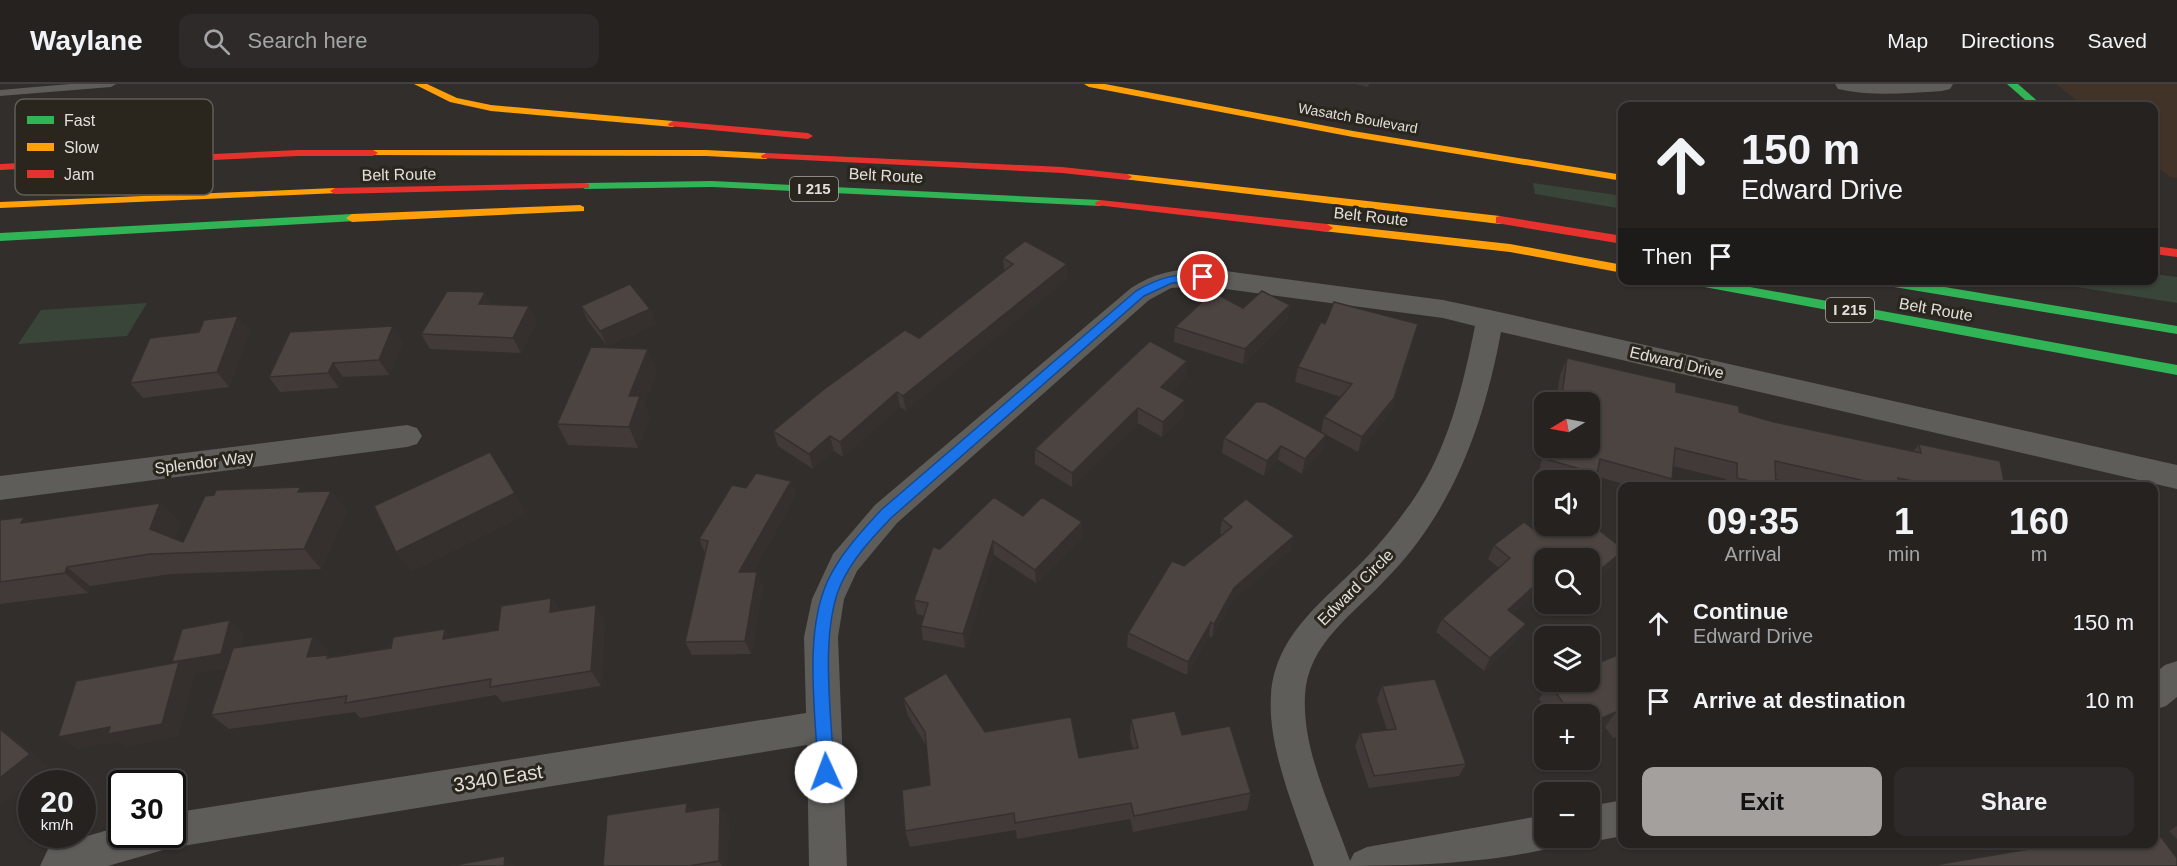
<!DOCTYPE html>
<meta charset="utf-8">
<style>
body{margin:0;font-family:Arial,sans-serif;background:#2d2a29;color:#f1f3f6;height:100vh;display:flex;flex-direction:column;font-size:22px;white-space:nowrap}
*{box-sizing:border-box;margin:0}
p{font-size:20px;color:#a3a4a5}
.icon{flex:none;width:33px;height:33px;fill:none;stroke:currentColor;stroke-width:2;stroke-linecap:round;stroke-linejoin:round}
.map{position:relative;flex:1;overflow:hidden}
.sheet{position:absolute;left:1618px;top:398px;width:540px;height:366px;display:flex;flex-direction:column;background:#252220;border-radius:12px;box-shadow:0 2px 4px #0004,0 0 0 2px #423f3e}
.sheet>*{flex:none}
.top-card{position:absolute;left:1618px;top:18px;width:540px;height:183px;border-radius:12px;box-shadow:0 2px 4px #0004,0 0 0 2px #423f3e;background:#252220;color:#f1f3f6;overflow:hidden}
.needle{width:39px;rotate:260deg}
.fabs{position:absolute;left:1534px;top:308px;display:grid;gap:12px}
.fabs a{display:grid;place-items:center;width:66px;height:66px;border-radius:12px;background:#252220;box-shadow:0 2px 4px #0004,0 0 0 2px #423f3e;font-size:30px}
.speed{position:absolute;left:18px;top:686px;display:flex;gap:12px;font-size:30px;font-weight:700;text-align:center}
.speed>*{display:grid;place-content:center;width:78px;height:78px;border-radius:50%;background:#252220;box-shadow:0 2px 4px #0004,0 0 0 2px #423f3e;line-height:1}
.speed small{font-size:15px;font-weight:400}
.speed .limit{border:3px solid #111;border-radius:9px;background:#fff;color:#111}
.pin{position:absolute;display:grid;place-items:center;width:51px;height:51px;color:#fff;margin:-26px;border:3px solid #fff;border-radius:50%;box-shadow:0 2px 6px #0007}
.me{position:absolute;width:66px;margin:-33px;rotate:358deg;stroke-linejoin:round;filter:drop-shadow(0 0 4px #0008)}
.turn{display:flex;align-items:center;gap:21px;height:126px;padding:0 24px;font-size:27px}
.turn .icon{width:78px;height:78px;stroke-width:2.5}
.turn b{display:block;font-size:42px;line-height:51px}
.then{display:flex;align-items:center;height:57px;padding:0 24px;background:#0003;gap:12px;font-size:22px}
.eta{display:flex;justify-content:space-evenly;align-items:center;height:102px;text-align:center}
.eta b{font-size:36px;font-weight:700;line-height:42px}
.cta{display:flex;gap:12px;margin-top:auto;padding:12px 24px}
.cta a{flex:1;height:69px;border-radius:12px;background:#a4a09d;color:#111;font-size:24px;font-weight:700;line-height:69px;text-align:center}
.cta a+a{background:#2d2a29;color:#f1f3f6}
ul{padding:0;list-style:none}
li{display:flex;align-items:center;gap:18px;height:78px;padding:0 24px}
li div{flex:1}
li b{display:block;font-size:22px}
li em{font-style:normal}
header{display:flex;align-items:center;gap:36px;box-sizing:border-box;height:84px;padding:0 30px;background:#252220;border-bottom:2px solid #423f3e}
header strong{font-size:28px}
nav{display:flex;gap:33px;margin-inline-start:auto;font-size:21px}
.search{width:420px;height:54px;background:#2d2a29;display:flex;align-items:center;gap:15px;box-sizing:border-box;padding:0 21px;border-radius:12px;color:#a3a4a5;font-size:22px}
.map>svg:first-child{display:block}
.education{fill:#423329}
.green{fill:#394539}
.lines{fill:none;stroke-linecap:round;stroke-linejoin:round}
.lane{fill:#5e5d5a;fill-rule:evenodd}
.street{fill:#5e5d5a;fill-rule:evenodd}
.fast{fill:#30b455;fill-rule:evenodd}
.slow{fill:#ff9f0a;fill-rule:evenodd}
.jam{fill:#e5322d;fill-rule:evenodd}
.wall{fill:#413a38}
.shaded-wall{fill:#35302e}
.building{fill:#4c4441;stroke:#35302e;stroke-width:1.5}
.route{fill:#1a73e8;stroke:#114b97;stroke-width:1.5}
.labels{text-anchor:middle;stroke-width:6;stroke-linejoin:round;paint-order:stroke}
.far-street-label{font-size:14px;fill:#e2deda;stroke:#2a261e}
.shield{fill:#2a261e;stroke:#aba7a2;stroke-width:1.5}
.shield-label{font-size:15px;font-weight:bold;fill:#e2deda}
.street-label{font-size:16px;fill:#e2deda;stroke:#2a261e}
.near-street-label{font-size:20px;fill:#e2deda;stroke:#2a261e}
.key{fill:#2a261e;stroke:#615d56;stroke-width:1.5}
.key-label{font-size:16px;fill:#e2deda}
</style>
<header>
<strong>Waylane</strong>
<div class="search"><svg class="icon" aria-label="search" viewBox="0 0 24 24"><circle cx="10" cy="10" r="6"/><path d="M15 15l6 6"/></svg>Search here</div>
<nav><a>Map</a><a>Directions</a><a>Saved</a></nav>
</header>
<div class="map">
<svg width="2177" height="782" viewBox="0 0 2177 782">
<rect width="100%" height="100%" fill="#312e2b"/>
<!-- education -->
<polygon class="education" points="2056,0 2177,0 2177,94 2170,93 2154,80 2154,22 2084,22"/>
<!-- green -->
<g class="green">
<polygon points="1533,99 1623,112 1623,125 1535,110"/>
<polygon points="2154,190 2177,193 2177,219 2039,197 2154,196"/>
<polygon points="147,219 127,252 18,260 41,226"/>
</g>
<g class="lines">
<!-- lane -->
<polygon class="lane" points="70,0 116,0 111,3 0,12 0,6"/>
<!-- street -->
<g class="street">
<path d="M1835 0H1953L1950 5 1942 7C1908 9 1872 13 1838 5Z"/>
<path d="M1203 184 1443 216 1490 226 2177 381V405L1501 248C1489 312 1471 374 1436 431 1422 454 1405 476 1386 495 1354 530 1308 559 1305 611 1302 667 1332 725 1350 777L1354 769 1367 763 1545 731V753H1562L1558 762C1484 782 1392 782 1314 782 1297 731 1267 665 1271 611 1275 550 1325 516 1364 476 1382 458 1398 437 1413 416 1448 365 1463 302 1475 242L1443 234 1203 202 1171 204 1149 216 897 439 857 487 844 515 838 553 847 782H809L807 661 170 764 108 782H40L49 763 122 742V750H172V729L806 629 804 553 812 515 833 470 875 421 1131 204C1153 189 1177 185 1203 184Z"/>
<polygon points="407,341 417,344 422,352 417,360 407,363 0,416 0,392"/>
<polygon points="2177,577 2177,613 2166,622 2154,626 2154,590 2165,581"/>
<polygon points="1623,716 1623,752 1590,758 1578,753 1590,753 1590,722"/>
</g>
<!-- fast -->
<g class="fast">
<polygon points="2007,0 2018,0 2043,22 2032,22"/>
<polygon points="712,97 1100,116 1105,119 1100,122 712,103 585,105 580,102 585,99"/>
<polygon points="352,130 358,134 356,137 0,157 0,149"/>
<polygon points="1682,196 1712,196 2177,281 2177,291 1688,200"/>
<polygon points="1870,196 1903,196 2177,242 2177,250 1876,200"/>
</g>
<!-- slow -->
<g class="slow">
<polygon points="414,0 427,0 457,14 491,21 673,37 678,40 673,43 491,27 450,18"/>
<polygon points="1084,0 1105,0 1353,47 1623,91 1623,97 1353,53 1089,3"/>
<polygon points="373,66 706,66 766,69 771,72 766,75 706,72 369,71 369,67"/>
<polygon points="1127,90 1500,132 1506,136 1500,140 1123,95 1123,91"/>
<polygon points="335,104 339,105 339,109 0,124 0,118"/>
<polygon points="580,121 584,123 584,127 352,138 346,134 352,130"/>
<polygon points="1327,140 1510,160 1623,181 1623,189 1510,168 1323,147 1323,141"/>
</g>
<!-- jam -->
<g class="jam">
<polygon points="673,37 808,49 813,52 808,55 669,42 668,40"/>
<polygon points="298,66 373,66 378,69 373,72 298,72 0,86 0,80"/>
<polygon points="766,69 1062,83 1127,90 1132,93 1127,96 1062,89 762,74 761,72"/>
<polygon points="585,99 589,100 589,104 335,110 330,107 335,104"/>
<polygon points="1100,116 1327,140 1333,144 1327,148 1096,121 1095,119"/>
<polygon points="1500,132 1623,152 1623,160 1496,139 1496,133"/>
<polygon points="2154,162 2177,165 2177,173 2154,170"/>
</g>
</g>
<!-- wall -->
<g class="wall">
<polygon points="1355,0 1369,0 1368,3"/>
<polygon points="1003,174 1067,195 906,327 900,323 843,373 834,367 813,385 778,362 773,347 919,254 1004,187"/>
<polygon points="491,220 537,237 521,269 430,265 421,250"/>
<polygon points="1290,221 1287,236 1243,280 1174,258 1175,243"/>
<polygon points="581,222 650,225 656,240 607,262 588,237"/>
<polygon points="1325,240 1414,255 1390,329 1358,368 1321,348 1324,333 1341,313 1295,298 1298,283"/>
<polygon points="250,247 229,303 143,314 130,299 199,248"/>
<polygon points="403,257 389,291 343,293 339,304 280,308 269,293"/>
<polygon points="1567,274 1739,328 1774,338 1913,368 1919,360 2005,402 1805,402 1776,395 1776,402 1726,402 1726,395 1673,382 1672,395 1668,402 1631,402 1595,392 1590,403 1590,396 1555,396 1538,391 1545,361 1545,363 1590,363 1590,318 1556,318 1560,291"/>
<polygon points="1187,277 1186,292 1170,308 1184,331 1162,353 1138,339 1072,403 1035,380 1035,365"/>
<polygon points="657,287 644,320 650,334 638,364 568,361 557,340"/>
<polygon points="1224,354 1323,366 1302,390 1278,376 1264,392 1222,369"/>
<polygon points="791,397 796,411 753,488 763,502 751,570 692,571 685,558 705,469 699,455 746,404"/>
<polygon points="331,407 347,427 321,485 171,490 90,502 88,509 0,520 0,436 24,433 29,438 160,419 180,439 174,455 183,458 305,408"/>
<polygon points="1023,432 1082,453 1036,499 994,471 965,564 923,556 921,542 924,532 917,530 914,516 940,465"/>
<polygon points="1222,435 1291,466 1232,517 1212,554 1209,552 1187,591 1127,563 1128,549 1184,482 1222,451 1220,449"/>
<polygon points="1540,450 1623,465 1623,468 1616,480 1545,474 1545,508 1540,504 1512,530 1526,540 1518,553 1484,587 1436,548 1442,535 1499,484 1488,475 1494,461"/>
<polygon points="551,514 559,526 605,536 601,602 502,618 496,611 360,634 355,628 229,645 211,631 226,584 193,590 194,591 178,652 125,663 118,657 76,665 173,579 244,550 241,563 313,553 328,568 327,571 330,573 498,546"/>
<polygon points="1558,519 1568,519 1563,523"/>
<polygon points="1623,569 1623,651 1614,655 1605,643 1590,630 1550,630 1539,615 1549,599"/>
<polygon points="1382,602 1466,680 1459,692 1369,704 1355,662 1360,649 1387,646 1377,615"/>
<polygon points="903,614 985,648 1079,674 1133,665 1130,653 1131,635 1182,651 1251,709 1247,726 1133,748 1130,735 1017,755 1016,746 910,763 905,747 930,701 926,661 908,632"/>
<polygon points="687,719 692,727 720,723 729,737 727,782 603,782"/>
<polygon points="2177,742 2177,755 2169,747"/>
<polygon points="2025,759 2154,759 2029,765"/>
</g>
<!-- shaded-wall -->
<g class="shaded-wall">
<polygon points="1067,180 1067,195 906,327 903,312"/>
<polygon points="485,208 493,224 479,220"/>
<polygon points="1290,221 1287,236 1243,280 1245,265"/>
<polygon points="529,222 537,237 521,269 513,254"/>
<polygon points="650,225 656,240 607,262 600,247"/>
<polygon points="238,232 250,247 229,303 217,288"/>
<polygon points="393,242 403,257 389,291 379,276"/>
<polygon points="1414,255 1390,329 1358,368 1362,353"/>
<polygon points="648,265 657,287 644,320 650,334 638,364 629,343 629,312"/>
<polygon points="1187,277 1186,292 1160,317 1161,303"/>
<polygon points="333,279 343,293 339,304 328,289"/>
<polygon points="897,308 900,323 843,373 840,358"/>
<polygon points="1185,316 1184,331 1162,353 1163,338"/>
<polygon points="1138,324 1138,339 1072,403 1072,389"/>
<polygon points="1326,351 1323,366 1302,390 1305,375"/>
<polygon points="830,352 834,367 813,385 809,370"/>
<polygon points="1281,362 1278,376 1264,392 1267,377"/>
<polygon points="490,368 527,430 411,488 396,468"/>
<polygon points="791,397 796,411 745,502 739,488"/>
<polygon points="331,407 347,427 321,485 304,465"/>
<polygon points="160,419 180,439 170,465 150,445"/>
<polygon points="24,433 47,453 21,439"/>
<polygon points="1082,438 1082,453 1036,499 1035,486"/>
<polygon points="1294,452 1291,466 1232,517 1212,554 1214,540 1234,504"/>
<polygon points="993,457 994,471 965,564 963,550"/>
<polygon points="1623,467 1616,480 1590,501 1590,494"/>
<polygon points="67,483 90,502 88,509 65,489"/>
<polygon points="757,488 763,502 751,570 745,557"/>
<polygon points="1545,492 1540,504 1501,540 1508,526"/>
<polygon points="551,514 561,530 550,528"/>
<polygon points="596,521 605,536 601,602 591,587"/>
<polygon points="230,536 244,550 236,583 193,590 194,591 178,652 125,663 118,657 76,665 58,653 177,582 172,578"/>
<polygon points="1211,538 1209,552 1187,591 1188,578"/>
<polygon points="1526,540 1518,553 1484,587 1490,574"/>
<polygon points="445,545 457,560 443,555"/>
<polygon points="313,553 328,568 322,589 307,573"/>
<polygon points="1616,628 1605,643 1590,649 1590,639"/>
<polygon points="0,643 8,649 48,682 0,722"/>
<polygon points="1623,643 1623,651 1614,655"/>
<polygon points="687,719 696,733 686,728"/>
<polygon points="720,723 729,737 727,782 722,782 719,777"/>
<polygon points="505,772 515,782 504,782"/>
</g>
<!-- building -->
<g class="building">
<polygon points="1025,157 1067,180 903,312 897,308 840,358 830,352 809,370 773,347 823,306 905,246 919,254 1013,180 1003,174"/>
<polygon points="630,200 650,225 600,247 581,222"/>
<polygon points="447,207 485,208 479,220 529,222 513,254 421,250"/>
<polygon points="1262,207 1290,221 1245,265 1175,243 1213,208 1243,224"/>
<polygon points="1334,218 1418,240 1394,314 1362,353 1324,333 1352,300 1298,283 1321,238 1325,240"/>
<polygon points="238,232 217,288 130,299 150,254 199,248 204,236"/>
<polygon points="393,242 379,276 333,279 328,289 269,293 290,248"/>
<polygon points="1150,257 1187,277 1161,303 1185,316 1163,338 1138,324 1072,389 1035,365"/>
<polygon points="591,263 648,265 629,312 640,312 629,343 557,340"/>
<polygon points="1567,274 1676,299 1676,308 1739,322 1739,328 1774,338 1921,369 1919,360 2000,377 2005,402 1937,402 1898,394 1900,402 1888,402 1775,377 1776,402 1771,402 1737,394 1737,379 1675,364 1672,395 1600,375 1597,390 1546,375 1548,363 1590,363 1590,318 1561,318"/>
<polygon points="1256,318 1265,318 1326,351 1305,375 1281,362 1267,377 1224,354"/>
<polygon points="490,368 515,409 396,468 374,422"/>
<polygon points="756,389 791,397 739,488 757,488 745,557 685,558 708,457 699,455 732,401 746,404"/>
<polygon points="301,403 298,408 331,407 304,465 150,470 67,483 65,489 0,498 0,436 24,433 21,439 160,419 150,445 183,458 205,412 214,411 216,406"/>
<polygon points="994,413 1023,432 1042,413 1082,438 1035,486 993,457 963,550 921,542 928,519 914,516 933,463 940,465"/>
<polygon points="1246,415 1294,452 1234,504 1214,540 1211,538 1188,578 1128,549 1172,477 1184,482 1232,443 1222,435"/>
<polygon points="1524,438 1540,450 1552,441 1590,441 1590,439 1623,465 1623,467 1590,494 1590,474 1545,474 1545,492 1508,526 1526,540 1490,574 1442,535 1510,474 1494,461"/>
<polygon points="551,514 550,528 596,521 591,587 490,603 491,595 345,619 347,612 211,631 233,564 313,553 307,573 328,571 327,574 391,564 393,553 445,545 443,555 498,546 501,522"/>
<polygon points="230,536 221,570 172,578 182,545"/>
<polygon points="1623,569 1623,636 1616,628 1590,639 1590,630 1571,630 1549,599 1554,597 1590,597 1590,582"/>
<polygon points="179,578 162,640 108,650 110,643 58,653 76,597"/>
<polygon points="946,589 985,648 1071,633 1079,674 1138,664 1131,635 1175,627 1182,651 1230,642 1251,709 1134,732 1131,719 1015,739 1014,729 905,747 902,706 930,701 925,648 903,614"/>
<polygon points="1435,595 1466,680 1374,692 1360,649 1396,645 1382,602"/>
<polygon points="0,645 30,670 0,694"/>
<polygon points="687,719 686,728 720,723 719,777 689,782 603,782 607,731"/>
<polygon points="2154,744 2177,774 2177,782 1929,782 2059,760 2058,759 2154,759"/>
<polygon points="505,772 504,782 450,782"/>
</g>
<!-- route -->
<path class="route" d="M1203 189 1207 191V196L1172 199 1144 212 891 434C872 454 853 474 841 500 819 549 832 634 834 688L832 693 826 695 820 693 818 688C816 629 803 550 828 496 841 469 861 448 881 426L1136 207C1159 193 1177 190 1203 189Z"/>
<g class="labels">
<!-- far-street labels -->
<g class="far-street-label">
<text transform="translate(1358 34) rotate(10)" y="5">Wasatch Boulevard</text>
</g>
<!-- shield labels -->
<g class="shield">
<rect x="790" y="93" width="48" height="24" rx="4.5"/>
<rect x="1826" y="214" width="48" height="24" rx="4.5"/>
</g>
<g class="shield-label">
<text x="814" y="110">I 215</text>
<text x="1850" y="231">I 215</text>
</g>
<!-- street labels -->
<g class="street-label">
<text transform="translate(399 90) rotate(-1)" y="6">Belt Route</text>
<text transform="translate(886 91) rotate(3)" y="6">Belt Route</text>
<text transform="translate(1371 132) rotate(6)" y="6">Belt Route</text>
<text transform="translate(1936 225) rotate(10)" y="6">Belt Route</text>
<text transform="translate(1677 278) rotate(13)" y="6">Edward Drive</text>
<text transform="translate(204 378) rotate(-7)" y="6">Splendor Way</text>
<text transform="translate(1355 503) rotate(-45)" y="6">Edward Circle</text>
</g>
<!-- near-street labels -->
<g class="near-street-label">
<text transform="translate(498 694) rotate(-9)" y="7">3340 East</text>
</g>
</g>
<!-- legend -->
<rect x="15" y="15" width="198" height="96" rx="9" class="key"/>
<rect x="27" y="32" width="27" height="8" fill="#30b455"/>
<rect x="27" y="59" width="27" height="8" fill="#ff9f0a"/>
<rect x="27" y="86" width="27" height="8" fill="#e5322d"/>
<g class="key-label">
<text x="64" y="42">Fast</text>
<text x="64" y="69">Slow</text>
<text x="64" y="96">Jam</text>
</g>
</svg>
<div class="fabs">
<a><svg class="needle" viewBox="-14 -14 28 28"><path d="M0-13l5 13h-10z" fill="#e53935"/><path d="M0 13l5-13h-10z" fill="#a3a4a5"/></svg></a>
<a><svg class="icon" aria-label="sound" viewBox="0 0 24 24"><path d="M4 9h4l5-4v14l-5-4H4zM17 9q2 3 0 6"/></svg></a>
<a><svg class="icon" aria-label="search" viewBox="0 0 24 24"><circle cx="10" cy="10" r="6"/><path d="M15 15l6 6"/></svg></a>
<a><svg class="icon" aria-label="layers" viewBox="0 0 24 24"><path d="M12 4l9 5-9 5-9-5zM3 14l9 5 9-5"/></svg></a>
<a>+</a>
<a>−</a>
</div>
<div class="speed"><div>20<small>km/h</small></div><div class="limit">30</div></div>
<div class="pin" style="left:1203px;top:193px;background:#d93025"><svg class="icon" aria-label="arrive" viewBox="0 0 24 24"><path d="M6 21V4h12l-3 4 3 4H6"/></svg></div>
<svg class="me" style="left:826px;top:688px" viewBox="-20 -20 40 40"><circle r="19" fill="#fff"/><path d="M0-13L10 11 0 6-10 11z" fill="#1a73e8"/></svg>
<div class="top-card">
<div class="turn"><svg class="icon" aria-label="ahead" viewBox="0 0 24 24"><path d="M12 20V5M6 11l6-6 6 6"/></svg><div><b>150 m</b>Edward Drive</div></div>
<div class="then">Then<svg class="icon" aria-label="arrive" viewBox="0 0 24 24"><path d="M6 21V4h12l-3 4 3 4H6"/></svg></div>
</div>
<section class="sheet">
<div class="eta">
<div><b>09:35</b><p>Arrival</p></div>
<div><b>1</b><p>min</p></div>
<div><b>160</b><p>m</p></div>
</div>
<ul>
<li><svg class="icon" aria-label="ahead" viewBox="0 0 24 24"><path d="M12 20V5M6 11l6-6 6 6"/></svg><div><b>Continue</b><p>Edward Drive</p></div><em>150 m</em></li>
<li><svg class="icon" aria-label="arrive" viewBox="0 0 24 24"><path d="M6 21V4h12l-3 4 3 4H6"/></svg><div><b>Arrive at destination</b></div><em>10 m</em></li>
</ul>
<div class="cta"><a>Exit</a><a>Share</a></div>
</section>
</div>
